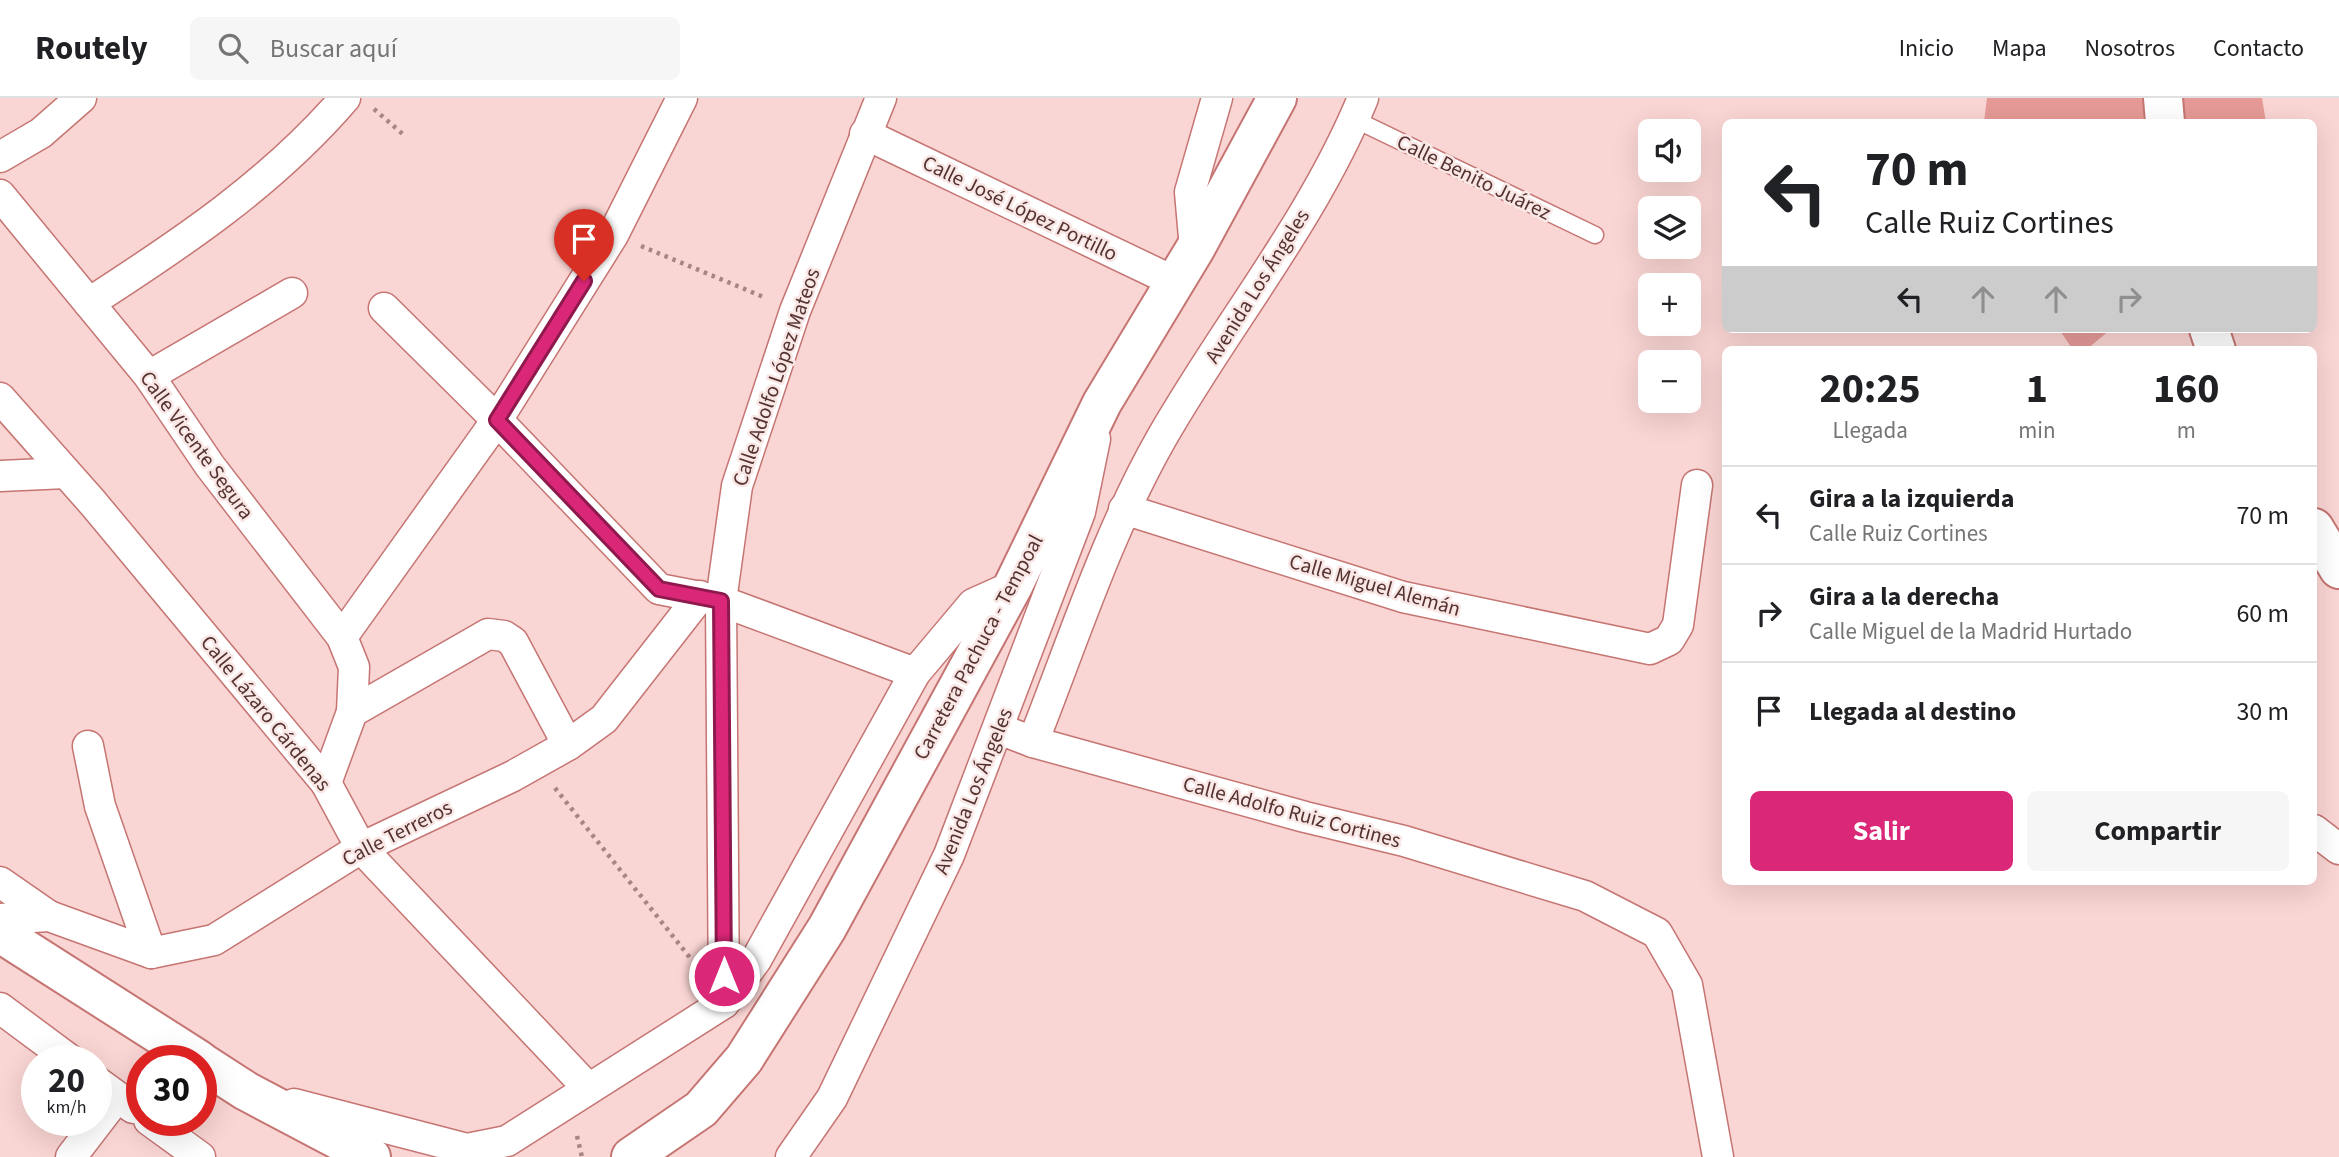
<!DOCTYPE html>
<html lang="es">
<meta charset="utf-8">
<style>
body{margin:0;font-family:"Source Sans 3",sans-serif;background:#f6f6f6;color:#202124;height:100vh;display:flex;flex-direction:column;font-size:26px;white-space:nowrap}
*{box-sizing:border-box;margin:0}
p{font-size:23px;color:#757577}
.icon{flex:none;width:38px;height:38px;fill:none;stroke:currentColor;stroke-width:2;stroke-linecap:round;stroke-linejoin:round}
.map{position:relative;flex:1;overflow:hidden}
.details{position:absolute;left:1722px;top:248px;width:595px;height:539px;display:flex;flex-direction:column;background:#fff;border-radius:10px;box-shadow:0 7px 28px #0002}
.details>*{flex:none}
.top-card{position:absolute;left:1722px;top:21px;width:595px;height:214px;border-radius:10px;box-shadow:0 7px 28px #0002;background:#fff;color:#202124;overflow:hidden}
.tools{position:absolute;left:1638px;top:21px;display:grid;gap:14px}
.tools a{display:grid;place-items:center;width:63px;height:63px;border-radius:10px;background:#fff;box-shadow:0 7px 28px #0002;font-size:35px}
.speed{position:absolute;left:21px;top:947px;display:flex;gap:14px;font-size:35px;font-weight:700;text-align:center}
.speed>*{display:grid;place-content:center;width:91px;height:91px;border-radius:50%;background:#fff;box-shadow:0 7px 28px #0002;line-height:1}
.speed small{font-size:18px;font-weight:400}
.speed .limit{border:10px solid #d22;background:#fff;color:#111}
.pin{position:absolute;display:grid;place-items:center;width:60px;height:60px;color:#fff;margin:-72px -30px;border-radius:50% 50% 50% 0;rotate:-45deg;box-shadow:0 0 7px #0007}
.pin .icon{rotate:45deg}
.me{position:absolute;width:77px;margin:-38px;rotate:0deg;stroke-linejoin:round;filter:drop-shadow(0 0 5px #0008)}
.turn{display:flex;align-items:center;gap:24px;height:147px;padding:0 28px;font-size:32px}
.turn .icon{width:91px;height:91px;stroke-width:2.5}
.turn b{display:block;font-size:49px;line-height:60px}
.lanes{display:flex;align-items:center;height:66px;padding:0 28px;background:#0003;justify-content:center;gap:35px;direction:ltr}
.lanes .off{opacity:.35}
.eta{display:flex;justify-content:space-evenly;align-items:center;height:119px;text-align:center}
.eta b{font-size:42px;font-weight:700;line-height:49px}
.primary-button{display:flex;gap:14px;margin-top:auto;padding:14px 28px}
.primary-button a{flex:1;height:80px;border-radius:10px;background:#db2777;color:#fff;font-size:28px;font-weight:700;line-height:80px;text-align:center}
.primary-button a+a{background:#f6f6f6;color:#202124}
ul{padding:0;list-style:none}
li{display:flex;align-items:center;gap:21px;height:98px;padding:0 28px;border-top:2px solid #e0e0e0}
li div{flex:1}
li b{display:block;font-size:26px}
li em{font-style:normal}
header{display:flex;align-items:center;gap:42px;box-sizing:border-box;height:98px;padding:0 35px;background:#fff;border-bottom:2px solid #e0e0e0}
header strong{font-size:33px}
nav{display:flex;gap:38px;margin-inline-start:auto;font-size:24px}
.search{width:490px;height:63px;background:#f6f6f6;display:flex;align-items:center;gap:18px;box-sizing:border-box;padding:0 24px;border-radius:10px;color:#757577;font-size:26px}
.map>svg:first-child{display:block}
.green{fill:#e59a97}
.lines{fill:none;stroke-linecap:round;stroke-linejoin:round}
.lane-casing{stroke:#c57572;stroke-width:19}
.street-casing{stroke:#c57572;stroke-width:33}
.secondary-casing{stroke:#c57572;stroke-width:42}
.path{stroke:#a88583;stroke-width:4.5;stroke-dasharray:3.5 5;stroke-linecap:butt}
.lane{stroke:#fff;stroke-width:16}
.street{stroke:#fff;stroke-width:30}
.secondary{stroke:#fff;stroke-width:38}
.route-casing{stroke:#8e194d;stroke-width:18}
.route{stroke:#db2777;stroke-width:12}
.labels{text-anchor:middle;stroke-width:5;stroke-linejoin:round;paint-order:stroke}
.street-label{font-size:21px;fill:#543230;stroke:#f9e7e6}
</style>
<header>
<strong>Routely</strong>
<div class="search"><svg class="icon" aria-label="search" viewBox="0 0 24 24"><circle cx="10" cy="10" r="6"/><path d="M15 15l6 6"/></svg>Buscar aquí</div>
<nav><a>Inicio</a><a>Mapa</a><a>Nosotros</a><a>Contacto</a></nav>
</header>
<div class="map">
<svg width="2339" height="1059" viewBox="0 0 2339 1059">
<rect width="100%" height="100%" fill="#f9d5d3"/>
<!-- green -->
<g class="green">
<polygon points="1987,0 2262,0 2266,24 1984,24"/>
<polygon points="2059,231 2111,231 2086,252 2073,252"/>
</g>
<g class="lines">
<!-- lane casing -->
<g class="lane-casing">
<polyline id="lane" points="1354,21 1595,137"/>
</g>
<!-- street casing -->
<g class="street-casing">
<g id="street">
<polyline points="865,36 1175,184"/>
<polyline points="0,59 41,35 81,0"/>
<polyline points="0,97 149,278 210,368 342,539 354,569 352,614"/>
<polyline points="1195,151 1190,94 1217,0"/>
<path d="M89 205C182 145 272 85 345 0"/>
<polyline points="384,210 497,322 659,491 721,503 915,575"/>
<polyline points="149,278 292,195"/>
<polyline points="0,300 93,405 326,685 361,750 588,990"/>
<polyline points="0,378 66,375"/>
<polyline points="1124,411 1403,499 1650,551 1669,542 1678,527 1697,387"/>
<polyline points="342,539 497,322 613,137 682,0"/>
<polyline points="999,631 1033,644 1305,719 1404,743 1585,798 1657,835 1687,887 1718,1059"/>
<path d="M1033 644C1073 543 1107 436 1161 341 1226 227 1313 122 1363 0"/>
<polyline points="88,648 100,708 151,855"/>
<polyline points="326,685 352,614 488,536 504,538 513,544 568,647"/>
<polyline points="2314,732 2339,751"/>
<polyline points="0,784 49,818"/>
<polyline points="0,821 49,818 151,855 214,842 361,750 513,678 568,647 604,621 700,498"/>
<polyline points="724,905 721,503 737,388 795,213 881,0"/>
<polyline points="0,910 70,962"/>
<polyline points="96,983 133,1010"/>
<polyline points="294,1006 467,1051 507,1043 724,905 756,862 915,575 973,506 1013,488"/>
<polyline points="149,1022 200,1059"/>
<polyline points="71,1059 117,999"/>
<polyline points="791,1059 832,1000 949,757 1080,414 1095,341"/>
</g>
</g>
<!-- secondary casing -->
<g class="secondary-casing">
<g id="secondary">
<polyline points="2163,0 2165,24"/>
<polyline points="2209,231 2216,252"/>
<polyline points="2314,430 2339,471"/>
<polyline points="0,835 199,962"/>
<polyline points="201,964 246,993 371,1059"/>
<polyline points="631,1059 701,1011 744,961 827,830 1013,488 1102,305 1195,151 1277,0"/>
</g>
</g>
<!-- path -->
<g class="path">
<polyline points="374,11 405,38"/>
<polyline points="641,148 766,200"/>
<polyline points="555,690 691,861"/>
<polyline points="577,1038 582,1059"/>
</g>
<!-- lane -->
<use href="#lane" class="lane"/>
<!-- street -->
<use href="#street" class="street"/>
<!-- secondary -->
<use href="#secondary" class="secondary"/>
</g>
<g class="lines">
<!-- route casing -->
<g class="route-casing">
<polyline id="route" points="584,183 497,322 659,491 721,503 724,878"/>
</g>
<!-- route -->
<use href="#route" class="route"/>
</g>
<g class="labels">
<!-- street labels -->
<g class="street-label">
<text transform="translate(1474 79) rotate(26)" y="7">Calle Benito Juárez</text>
<text transform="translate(1020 110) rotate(26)" y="7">Calle José López Portillo</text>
<text transform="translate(1257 188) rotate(-58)" y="7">Avenida Los Ángeles</text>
<text transform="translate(776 279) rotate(-71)" y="7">Calle Adolfo López Mateos</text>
<text transform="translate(197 347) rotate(54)" y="7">Calle Vicente Segura</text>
<text transform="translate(1375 487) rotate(16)" y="7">Calle Miguel Alemán</text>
<text transform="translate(978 549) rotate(-62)" y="7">Carretera Pachuca - Tempoal</text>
<text transform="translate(266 615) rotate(51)" y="7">Calle Lázaro Cárdenas</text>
<text transform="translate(973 693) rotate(-68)" y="7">Avenida Los Ángeles</text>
<text transform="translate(1292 714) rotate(15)" y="7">Calle Adolfo Ruiz Cortines</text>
<text transform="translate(397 735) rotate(-27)" y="7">Calle Terreros</text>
</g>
</g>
</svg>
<div class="tools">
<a><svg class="icon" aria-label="sound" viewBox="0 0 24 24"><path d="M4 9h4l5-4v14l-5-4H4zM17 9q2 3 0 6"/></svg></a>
<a><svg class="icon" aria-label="layers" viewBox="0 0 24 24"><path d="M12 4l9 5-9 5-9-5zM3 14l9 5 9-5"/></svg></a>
<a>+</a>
<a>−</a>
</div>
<div class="speed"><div>20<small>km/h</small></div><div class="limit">30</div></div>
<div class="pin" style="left:584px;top:183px;background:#d93025"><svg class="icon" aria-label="arrive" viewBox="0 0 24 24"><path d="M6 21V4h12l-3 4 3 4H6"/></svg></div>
<svg class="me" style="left:724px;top:878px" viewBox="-20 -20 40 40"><circle r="17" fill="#db2777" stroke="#fff" stroke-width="3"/><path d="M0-11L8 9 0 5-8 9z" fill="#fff"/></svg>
<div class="top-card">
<div class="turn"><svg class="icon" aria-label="left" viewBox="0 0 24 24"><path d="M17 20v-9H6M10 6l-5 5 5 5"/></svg><div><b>70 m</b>Calle Ruiz Cortines</div></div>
<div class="lanes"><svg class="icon" aria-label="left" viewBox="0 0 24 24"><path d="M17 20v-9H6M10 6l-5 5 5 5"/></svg><svg class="icon off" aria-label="ahead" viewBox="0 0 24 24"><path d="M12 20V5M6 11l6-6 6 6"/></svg><svg class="icon off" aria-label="ahead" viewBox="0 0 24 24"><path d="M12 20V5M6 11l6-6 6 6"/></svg><svg class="icon off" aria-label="right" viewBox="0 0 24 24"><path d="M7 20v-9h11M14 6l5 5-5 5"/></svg></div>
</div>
<section class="details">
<div class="eta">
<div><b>20:25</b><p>Llegada</p></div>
<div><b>1</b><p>min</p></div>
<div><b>160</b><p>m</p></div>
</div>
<ul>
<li><svg class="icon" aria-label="left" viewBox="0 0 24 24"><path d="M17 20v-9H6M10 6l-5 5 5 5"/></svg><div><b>Gira a la izquierda</b><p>Calle Ruiz Cortines</p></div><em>70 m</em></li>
<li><svg class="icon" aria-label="right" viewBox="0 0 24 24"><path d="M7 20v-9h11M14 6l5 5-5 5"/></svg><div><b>Gira a la derecha</b><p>Calle Miguel de la Madrid Hurtado</p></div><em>60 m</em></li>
<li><svg class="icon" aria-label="arrive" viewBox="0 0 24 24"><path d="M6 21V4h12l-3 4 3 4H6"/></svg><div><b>Llegada al destino</b></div><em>30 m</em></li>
</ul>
<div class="primary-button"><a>Salir</a><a>Compartir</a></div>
</section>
</div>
